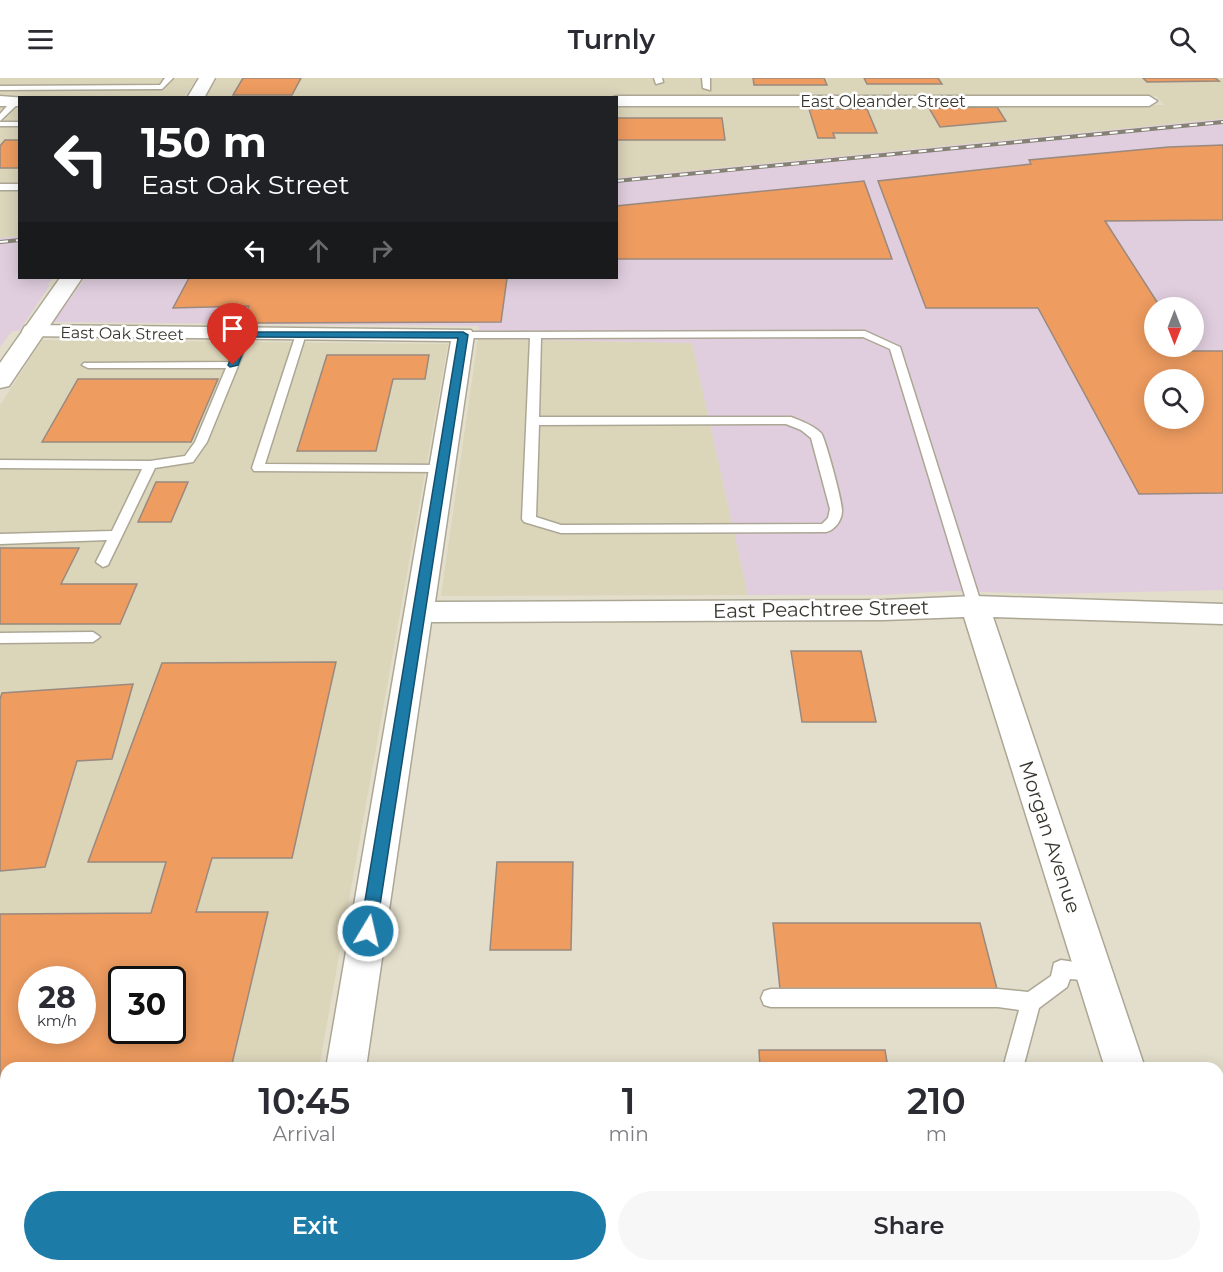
<!DOCTYPE html>
<style>
body{margin:0;font-family:Montserrat,sans-serif;background:#f7f7f7;color:#2b2b33;height:100vh;display:flex;flex-direction:column;font-size:22px;white-space:nowrap}
*{box-sizing:border-box;margin:0}
p{font-size:20px;color:#7c7c81}
.icon{flex:none;width:33px;height:33px;fill:none;stroke:currentColor;stroke-width:2;stroke-linecap:round;stroke-linejoin:round}
.map{position:relative;flex:1;overflow:hidden}
.details{position:absolute;left:0px;top:984px;width:1224px;height:210px;display:flex;flex-direction:column;background:#fff;border-radius:18px 18px 0 0;box-shadow:0 3px 15px #0003}
.details>*{flex:none}
.banner{position:absolute;left:18px;top:18px;width:600px;height:183px;border-radius:0px;box-shadow:0 3px 15px #0003;background:#202124;color:#fff;overflow:hidden}
.needle{width:39px;rotate:180deg}
.controls{position:absolute;left:1144px;top:219px;display:grid;gap:12px}
.controls a{display:grid;place-items:center;width:60px;height:60px;border-radius:50%;background:#fff;box-shadow:0 3px 15px #0003;font-size:30px}
.speed{position:absolute;left:18px;top:888px;display:flex;gap:12px;font-size:30px;font-weight:700;text-align:center}
.speed>*{display:grid;place-content:center;width:78px;height:78px;border-radius:50%;background:#fff;box-shadow:0 3px 15px #0003;line-height:1}
.speed small{font-size:15px;font-weight:400}
.speed .limit{border:3px solid #111;border-radius:9px;background:#fff;color:#111}
.pin{position:absolute;display:grid;place-items:center;width:51px;height:51px;color:#fff;margin:-62px -26px;border-radius:50% 50% 50% 0;rotate:-45deg;box-shadow:0 0 6px #0007}
.pin .icon{rotate:45deg}
.me{position:absolute;width:66px;margin:-33px;rotate:9deg;stroke-linejoin:round;filter:drop-shadow(0 0 4px #0008)}
.turn{display:flex;align-items:center;gap:21px;height:126px;padding:0 24px;font-size:27px}
.turn .icon{width:78px;height:78px;stroke-width:2.5}
.turn b{display:block;font-size:42px;line-height:51px}
.lanes{display:flex;align-items:center;height:57px;padding:0 24px;background:#0003;justify-content:center;gap:30px;direction:ltr}
.lanes .off{opacity:.35}
.eta{display:flex;justify-content:space-evenly;align-items:center;height:102px;text-align:center}
.eta b{font-size:36px;font-weight:600;line-height:42px}
.cta{display:flex;gap:12px;margin-top:auto;padding:12px 24px}
.cta a{flex:1;height:69px;border-radius:36px;background:#1d7ba8;color:#fff;font-size:24px;font-weight:600;line-height:69px;text-align:center}
.cta a+a{background:#f7f7f7;color:#2b2b33}
header{display:flex;justify-content:space-between;align-items:center;height:78px;padding:0 24px;background:#fff;font-size:27px;font-weight:600}
.map>svg:first-child{display:block}
.built{fill:#dbd5ba;fill-rule:evenodd}
.industrial{fill:#e0cede;fill-rule:evenodd}
.building{fill:#ee9c60;stroke:#9a897e;stroke-width:1.5;fill-rule:evenodd}
.lines{fill:none;stroke-linecap:round;stroke-linejoin:round}
.service-casing{stroke:#aca795;stroke-width:3}
.minor-casing{stroke:#aca795;stroke-width:3}
.tertiary-casing{stroke:#aca795;stroke-width:3}
.service{fill:#fff;fill-rule:evenodd}
.minor{fill:#fff;fill-rule:evenodd}
.tertiary{fill:#fff;fill-rule:evenodd}
.rail-casing{stroke:#858174;stroke-width:4}
.rail{stroke:#fff;stroke-width:2;stroke-dasharray:8;stroke-linecap:butt}
.route{fill:#1d7ba8;stroke:#13506d;stroke-width:1.5}
.labels{text-anchor:middle;stroke-width:5;stroke-linejoin:round;paint-order:stroke}
.far-street-label{font-size:16px;fill:#38362e;stroke:#fff}
.street-label{font-size:20px;fill:#38362e;stroke:#fff}
</style>
<header><svg class="icon" aria-label="menu" viewBox="0 0 24 24"><path d="M4 6h16M4 12h16M4 18h16"/></svg>Turnly<svg class="icon" aria-label="search" viewBox="0 0 24 24"><circle cx="10" cy="10" r="6"/><path d="M15 15l6 6"/></svg></header>
<div class="map">
<svg width="1223" height="1194" viewBox="0 0 1223 1194">
<rect width="100%" height="100%" fill="#e3decb"/>
<!-- built -->
<g class="built">
<polygon points="0,0 197,0 184,19 134,19 0,18"/>
<polygon points="218,0 1223,0 1223,41 617,100 617,28 1164,27 1156,18 205,19"/>
<polygon points="0,28 20,28 19,158 0,160"/>
<polygon points="478,261 692,265 748,517 441,518"/>
<path d="M42 262 448 266 319 990H6V1167L0 1168V327ZM32 902H82V952H32ZM122 902H172V952H122Z"/>
</g>
<!-- industrial -->
<g class="industrial">
<path d="M1223 41V512L1049 516 952 513 880 517H748L692 265 478 261 479 248 53 244 85 200H616L617 100ZM1155 230H1194V268H1155ZM1155 302H1194V340H1155Z"/>
<polygon points="19,158 20,200 54,200 53,201 47,206 50,207 19,253 12,253 0,269 0,160"/>
</g>
<!-- building -->
<g class="building">
<polygon points="243,0 301,0 292,17 233,17"/>
<polygon points="753,0 824,0 827,7 754,7"/>
<polygon points="864,0 938,0 942,6 867,6"/>
<polygon points="1143,0 1215,0 1219,3 1147,4"/>
<polygon points="997,29 1006,43 940,49 929,30"/>
<polygon points="809,31 867,31 877,55 833,55 835,60 818,60"/>
<polygon points="616,40 722,40 725,62 616,62"/>
<polygon points="5,62 20,62 20,90 0,90 0,68"/>
<path d="M1223 67V142L1105 143 1161 230H1155V268H1187L1190 273H1223V415L1139 416 1038 230H926L878 103 1031 86 1029 82 1169 69ZM1155 302H1194V340H1155Z"/>
<polygon points="864,103 892,181 616,181 616,128"/>
<polygon points="189,200 507,200 501,244 242,245 249,228 173,230"/>
<polygon points="327,277 429,277 425,301 393,301 376,373 297,373"/>
<polygon points="78,301 218,301 191,364 42,364"/>
<polygon points="156,404 188,404 171,444 138,444"/>
<polygon points="0,470 79,470 61,506 137,506 120,546 0,546"/>
<polygon points="791,573 861,573 876,644 802,644"/>
<path d="M336 584 292 780H212L196 834H268L231 990H6V1070H0V836L151 835 166 784H88L162 585ZM32 902H82V952H32ZM122 902H172V952H122Z"/>
<polygon points="133,606 112,681 77,683 45,789 0,793 0,621 2,615"/>
<polygon points="497,784 573,784 571,872 490,872"/>
<polygon points="773,845 980,845 997,911 780,911"/>
<polygon points="759,972 885,972 888,990 760,990"/>
<polygon points="779,1188 922,1188 923,1194 779,1194"/>
</g>
<g class="lines">
<!-- service casing -->
<g class="service-casing">
<g id="service">
<polygon points="165,0 173,0 162,11 0,12 0,8 160,7"/>
<polygon points="654,0 662,0 663,4 656,6"/>
<polygon points="702,0 710,0 710,12 703,10"/>
<polygon points="13,21 19,21 20,24 0,43 0,36"/>
<rect x="0" y="44" width="20" height="4"/>
<rect x="0" y="106" width="20" height="6"/>
<polygon points="246,253 251,256 207,364 193,384 155,390 108,487 103,489 96,484 107,462 0,466 0,456 112,453 142,391 0,390 0,382 150,383 185,378 195,364 226,290 88,290 82,287 84,285 229,284 241,256"/>
<polygon points="301,253 306,256 265,386 442,387 448,391 446,394 254,393 252,390 296,256"/>
<path d="M865 253 900 269 982 528 980 532 975 533 968 528 890 271 863 259 541 260 539 339H791C801 343 813 347 821 355 825 359 843 426 842 433 842 442 835 452 826 454L561 455 524 444 522 441 530 260H463L458 257 463 254ZM786 346 801 352 811 360 830 431 828 440 822 446 561 447 536 439 539 347Z"/>
<polygon points="93,554 100,559 93,564 0,565 0,555"/>
<polygon points="1061,882 1101,888 1103,894 1101,900 1094,903 1070,901 1067,909 1039,930 1023,990 1003,990 1019,932 998,929 771,929 764,927 761,920 764,913 771,911 998,911 1028,914 1051,898 1054,885"/>
<polygon points="1033,1188 1055,1188 1056,1194 1034,1194"/>
</g>
</g>
<!-- minor casing -->
<g class="minor-casing">
<g id="minor">
<polygon points="0,18 25,20 20,20 20,28 0,28"/>
<polygon points="616,18 1149,18 1157,23 1149,28 616,28 616,20 611,20"/>
<polygon points="33,247 471,252 474,257 435,524 884,522 975,518 1223,526 1223,546 993,539 1145,990 1105,990 964,539 884,542 431,544 366,990 326,990 451,263 25,258 22,253 25,248"/>
<polygon points="304,1188 348,1188 347,1194 303,1194"/>
<polygon points="1167,1188 1211,1188 1213,1194 1169,1194"/>
</g>
</g>
<!-- tertiary casing -->
<g class="tertiary-casing">
<g id="tertiary">
<polygon points="199,0 215,0 204,20 187,20"/>
<polygon points="60,200 82,200 9,308 0,310 0,285"/>
</g>
</g>
<!-- service -->
<use href="#service" class="service"/>
<!-- minor -->
<use href="#minor" class="minor"/>
<!-- tertiary -->
<use href="#tertiary" class="tertiary"/>
<!-- rail casing -->
<g class="rail-casing">
<g id="rail">
<polyline points="616,103 1223,44"/>
<polyline points="0,164 20,162"/>
</g>
</g>
<!-- rail -->
<use href="#rail" class="rail"/>
</g>
<!-- route -->
<polygon class="route" points="242,254 463,254 468,257 376,853 374,859 368,861 362,859 360,853 458,260 249,259 238,287 230,289 228,287"/>
<g class="labels">
<!-- far-street labels -->
<g class="far-street-label">
<text x="883" y="29">East Oleander Street</text>
<text transform="translate(122 255) rotate(1)" y="6">East Oak Street</text>
</g>
<!-- street labels -->
<g class="street-label">
<text transform="translate(821 531) rotate(-1)" y="7">East Peachtree Street</text>
<text transform="translate(1050 759) rotate(72)" y="7">Morgan Avenue</text>
</g>
</g>
</svg>
<div class="controls">
<a><svg class="needle" viewBox="-14 -14 28 28"><path d="M0-13l5 13h-10z" fill="#e53935"/><path d="M0 13l5-13h-10z" fill="#7c7c81"/></svg></a>
<a><svg class="icon" aria-label="search" viewBox="0 0 24 24"><circle cx="10" cy="10" r="6"/><path d="M15 15l6 6"/></svg></a>
</div>
<div class="speed"><div>28<small>km/h</small></div><div class="limit">30</div></div>
<div class="pin" style="left:233px;top:287px;background:#d93025"><svg class="icon" aria-label="arrive" viewBox="0 0 24 24"><path d="M6 21V4h12l-3 4 3 4H6"/></svg></div>
<svg class="me" style="left:368px;top:853px" viewBox="-20 -20 40 40"><circle r="17" fill="#1d7ba8" stroke="#fff" stroke-width="3"/><path d="M0-11L8 9 0 5-8 9z" fill="#fff"/></svg>
<div class="banner">
<div class="turn"><svg class="icon" aria-label="left" viewBox="0 0 24 24"><path d="M17 20v-9H6M10 6l-5 5 5 5"/></svg><div><b>150 m</b>East Oak Street</div></div>
<div class="lanes"><svg class="icon" aria-label="left" viewBox="0 0 24 24"><path d="M17 20v-9H6M10 6l-5 5 5 5"/></svg><svg class="icon off" aria-label="ahead" viewBox="0 0 24 24"><path d="M12 20V5M6 11l6-6 6 6"/></svg><svg class="icon off" aria-label="right" viewBox="0 0 24 24"><path d="M7 20v-9h11M14 6l5 5-5 5"/></svg></div>
</div>
<section class="details">
<div class="eta">
<div><b>10:45</b><p>Arrival</p></div>
<div><b>1</b><p>min</p></div>
<div><b>210</b><p>m</p></div>
</div>
<div class="cta"><a>Exit</a><a>Share</a></div>
</section>
</div>
